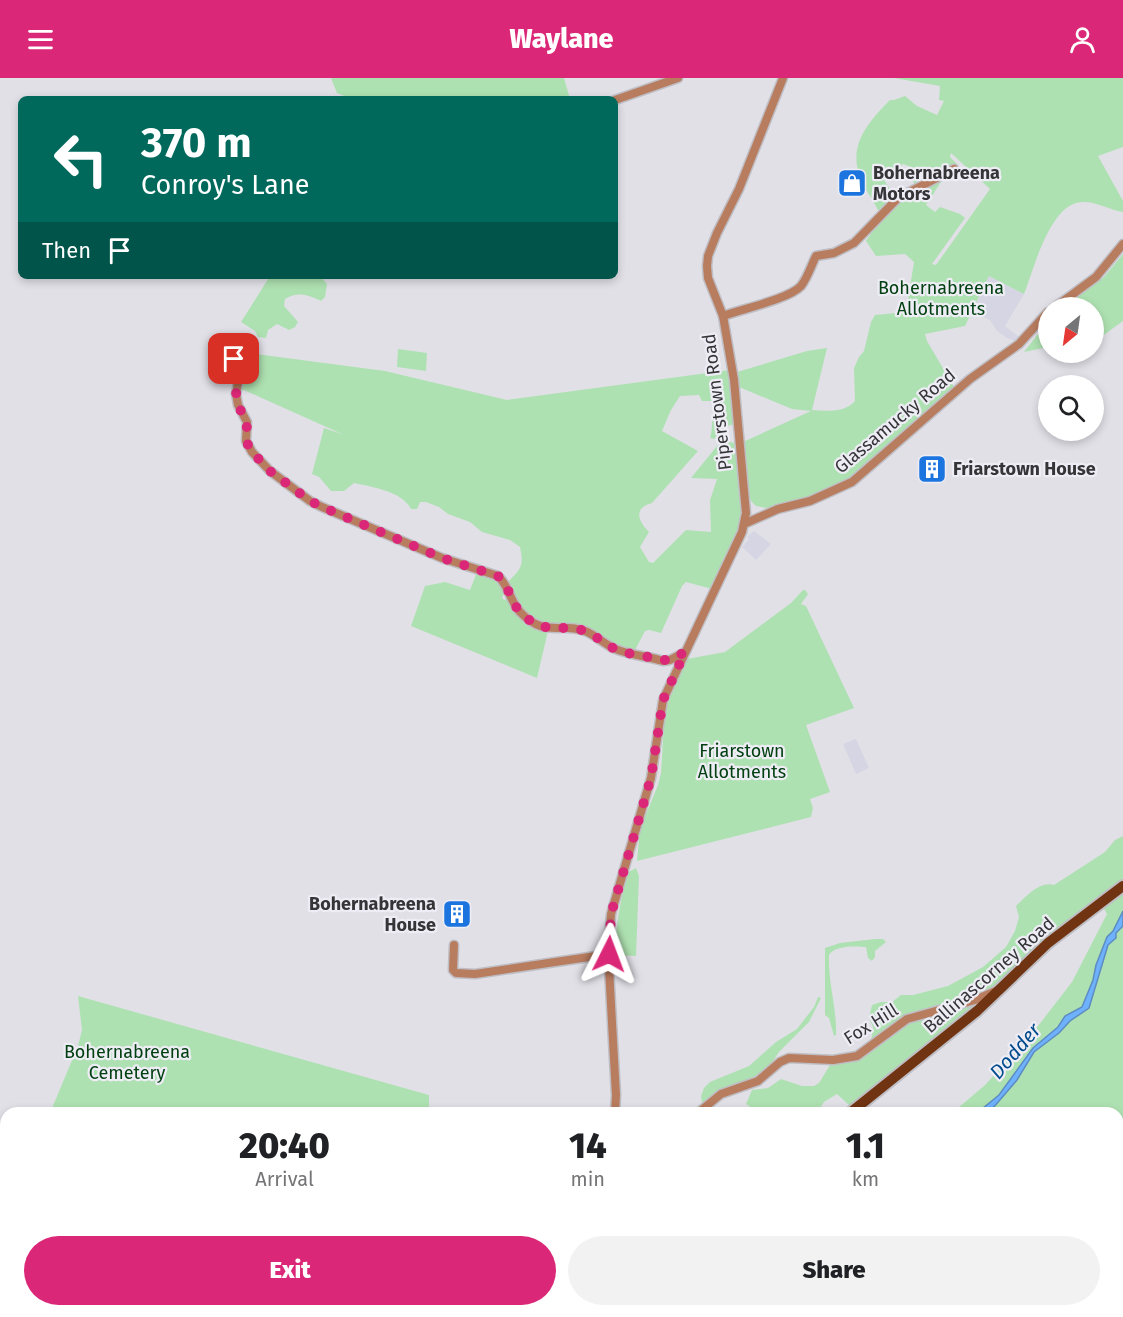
<!DOCTYPE html>
<style>
body{margin:0;font-family:"Fira Sans",sans-serif;background:#f2f2f2;color:#202124;height:100vh;display:flex;flex-direction:column;font-size:22px;white-space:nowrap}
*{box-sizing:border-box;margin:0}
p{font-size:20px;color:#757577}
.icon{flex:none;width:33px;height:33px;fill:none;stroke:currentColor;stroke-width:2;stroke-linecap:round;stroke-linejoin:round}
.map{position:relative;flex:1;overflow:hidden}
.drawer{position:absolute;left:0px;top:1029px;width:1124px;height:210px;display:flex;flex-direction:column;background:#fff;border-radius:18px 18px 0 0;box-shadow:0 3px 9px #0003}
.drawer>*{flex:none}
.top-card{position:absolute;left:18px;top:18px;width:600px;height:183px;border-radius:9px;box-shadow:0 3px 9px #0003;background:#00695c;color:#fff;overflow:hidden}
.needle{width:39px;rotate:209deg}
.buttons{position:absolute;left:1038px;top:219px;display:grid;gap:12px}
.buttons a{display:grid;place-items:center;width:66px;height:66px;border-radius:50%;background:#fff;box-shadow:0 3px 9px #0003;font-size:30px}
.pin{position:absolute;display:grid;place-items:center;width:51px;height:51px;color:#fff;margin:-26px;border-radius:12px;box-shadow:0 3px 9px #0006}
.me{position:absolute;width:66px;margin:-33px;rotate:3deg;stroke-linejoin:round;filter:drop-shadow(0 0 4px #0008)}
.turn{display:flex;align-items:center;gap:21px;height:126px;padding:0 24px;font-size:27px}
.turn .icon{width:78px;height:78px;stroke-width:2.5}
.turn b{display:block;font-size:42px;line-height:51px}
.then{display:flex;align-items:center;height:57px;padding:0 24px;background:#0003;gap:12px;font-size:22px}
.eta{display:flex;justify-content:space-evenly;align-items:center;height:102px;text-align:center}
.eta b{font-size:36px;font-weight:800;line-height:42px}
.action{display:flex;gap:12px;margin-top:auto;padding:12px 24px}
.action a{flex:1;height:69px;border-radius:36px;background:#db2777;color:#fff;font-size:24px;font-weight:800;line-height:69px;text-align:center}
.action a+a{background:#f2f2f2;color:#202124}
header{display:flex;justify-content:space-between;align-items:center;height:78px;padding:0 24px;background:#db2777;color:#fff;font-size:27px;font-weight:800}
.map>svg:first-child{display:block}
.built{fill:#d5d5e3}
.green{fill:#aee1b1}
.water{fill:#6eb1fd;stroke:#5d8cc2;stroke-width:1.5}
.lines{fill:none;stroke-linecap:round;stroke-linejoin:round}
.minor-casing{stroke:#bfbec4;stroke-width:11}
.major-casing{stroke:#bfbec4;stroke-width:14}
.minor{stroke:#b87c5f;stroke-width:8}
.major{stroke:#713412;stroke-width:10}
.route{stroke:#db2777;stroke-width:10;stroke-dasharray:0 18}
.labels{text-anchor:middle;stroke-width:4.5;stroke-linejoin:round;paint-order:stroke}
.poi-label{font-size:18px;font-weight:bold;fill:#353538;stroke:#eeedf5;text-anchor:start}
.park-label{font-size:18px;fill:#024011;stroke:#eeedf5}
.street-label{font-size:18px;fill:#353538;stroke:#eeedf5}
.water-label{font-size:20px;font-style:italic;fill:#004b8d;stroke:#eeedf5}
</style>
<header><svg class="icon" aria-label="menu" viewBox="0 0 24 24"><path d="M4 6h16M4 12h16M4 18h16"/></svg>Waylane<svg class="icon" aria-label="person" viewBox="0 0 24 24"><circle cx="12" cy="8" r="4"/><path d="M4 21q1-7 8-7t8 7"/></svg></header>
<div class="map">
<svg width="1123" height="1239" viewBox="0 0 1123 1239">
<rect width="100%" height="100%" fill="#e1e0e7"/>
<!-- built -->
<g class="built">
<polygon points="989,198 1024,216 1005,248 1019,259 1015,263 1007,260 997,253 990,242 973,234"/>
<polygon points="754,453 771,466 756,482 742,469 749,461 747,459"/>
<polygon points="856,661 869,690 856,696 843,666"/>
</g>
<!-- green -->
<g class="green">
<polygon points="331,0 564,0 570,21 352,21 337,15"/>
<path d="M894 0H1123V69L1098 78 1123 123V134C1110 132 1095 123 1082 124 1050 125 1034 191 1024 216L989 198 965 248 925 256 927 263 954 309 848 401 803 421 766 430 756 428 751 423 748 413 743 364 811 333 792 331 739 309 737 294 807 273 827 270 812 332C828 333 844 335 855 323L854 290 859 279 864 273 871 244 875 237 906 234 914 184 905 176 876 178 866 163C873 152 888 131 899 123 910 115 925 109 938 103L941 104 926 127 935 134 940 129 960 136 965 140 932 186 936 187 990 111 951 75 950 79 958 87 945 95 917 110 913 103 917 98 911 89 903 86 884 102 895 119 883 131 878 132C873 122 866 113 862 103 846 70 867 45 890 22H894L905 18 917 28 937 37 944 23 939 22 940 8Z"/>
<polygon points="1123,176 1123,243 1105,256 1094,260 1094,230 1063,229 1104,199"/>
<path d="M270 198H320L327 206 325 219 321 223C309 217 298 213 285 221L284 228 298 244 295 249 289 252 277 246 268 252 266 260 258 259 255 253 241 244Z"/>
<polygon points="1048,243 1048,269 1024,274"/>
<polygon points="398,271 427,275 426,293 397,289"/>
<path d="M248 275 385 293 507 322 730 292 735 346 724 349 714 361 710 360C714 349 709 338 719 329L716 323H702L699 317 680 318 671 332 662 353 698 373 652 425C633 430 638 443 649 454L640 469 649 484 653 485 686 452 711 454 710 422 717 401 691 400 717 368 726 363 734 365 743 432 741 446 712 511 686 504 682 508 661 555 649 552 645 553 634 574C621 571 612 563 600 558 560 543 523 554 508 504 521 490 524 489 520 469L510 462 482 454 470 444 448 436 439 429 426 424H420L417 431H411C402 413 372 409 354 405L344 413H331L319 399 312 396 324 350 342 356 244 312 240 313Z"/>
<polygon points="477,494 500,503 505,515 502,519 504,522 507,521 548,553 537,600 411,548 425,508 445,504 470,512"/>
<polygon points="803,512 805,512 808,516 801,526 806,528 854,630 806,647 830,714 810,721 813,730 811,739 637,783 640,751 658,707 661,695 664,645 668,624 687,581 725,574 791,525"/>
<path d="M1123 758V802L1040 865 1016 891 1000 907 981 919 972 930 850 1028 837 1016 824 1024 818 1033V1035H750L753 1031 746 1026 752 1012 768 1010 781 1001 802 1008H814L819 1005 830 987 870 971 873 949 869 940 872 927 881 924H892L901 917H913L948 908 983 889 1006 869 1015 853 1019 839 1016 828C1026 819 1039 803 1054 807L1105 774 1115 762Z"/>
<path d="M636 790 639 798 636 878 615 877C615 849 621 822 627 795Z"/>
<polygon points="1123,812 1123,1239 796,1239 803,1233 1118,1233 1118,1035 943,1035 958,1030 985,1007 997,994 1007,977 1038,948 1072,904 1107,836 1103,829"/>
<path d="M875 861H883L886 864 875 873V879L872 883 868 880 866 869C855 868 835 867 829 877 828 905 837 930 836 957L834 958 829 940 825 937V870L840 865Z"/>
<polygon points="78,918 429,1017 429,1035 50,1035 78,968 82,952"/>
<polygon points="818,919 821,920 809,944 779,974 769,989 751,1001 717,1014 702,1025 701,1018 704,1010 710,1004 749,988 776,964 797,951 814,929"/>
<polygon points="0,1104 6,1105 6,1161 0,1195"/>
<polygon points="0,1230 6,1230 6,1233 116,1233 149,1239 0,1239"/>
<polygon points="387,1233 492,1233 484,1239 373,1239"/>
</g>
<!-- water -->
<g class="water">
<polygon points="1123,833 1123,848 1116,855 1116,860 1108,867 1089,930 1070,943 1059,955 1034,974 1017,1002 993,1030 986,1035 977,1035 999,1017 1033,970 1058,949 1065,938 1082,929 1093,902 1096,887 1107,859 1113,853"/>
<polygon points="814,1233 877,1233 870,1239 826,1239 819,1237 815,1239 808,1239"/>
</g>
<g class="lines">
<!-- minor casing -->
<g class="minor-casing">
<g id="minor">
<polyline points="615,22 678,0"/>
<polyline points="1054,230 1096,199 1123,166"/>
<path d="M723 238C742 231 789 221 801 208 808 199 811 188 816 178L834 175 854 165 898 120 954 91"/>
<path d="M228 269 240 293 236 316 238 327 247 344 246 363 252 374 270 393 310 423 322 429 442 480 498 498C509 508 510 523 520 534 545 560 558 544 585 553 595 557 603 565 613 570 628 577 647 578 663 583L670 582 685 574"/>
<polyline points="744,446 778,431 810,423 852,404 970,301 1019,266 1048,234"/>
<polyline points="454,867 453,892 456,895 475,896 609,876"/>
<polyline points="615,1035 616,1017 608,872 611,836 651,700 663,622 742,454 746,435 734,302 723,238 708,200 707,188 708,178 717,155 739,111 783,0"/>
<polyline points="698,1035 721,1016 758,1003 780,984 789,980 833,982 857,978 907,941 975,922 996,913"/>
<polyline points="363,1239 372,1233"/>
</g>
</g>
<!-- major casing -->
<g class="major-casing">
<g id="major">
<polyline points="850,1035 977,933 1048,865 1123,808"/>
<polyline points="534,1239 557,1233"/>
</g>
</g>
<!-- minor -->
<use href="#minor" class="minor"/>
<!-- major -->
<use href="#major" class="major"/>
</g>
<g class="lines">
<!-- route -->
<path class="route" d="M234 281 240 293 236 316 238 327 247 345 246 363 252 374 270 393 310 423 322 429 442 480 498 498C509 507 510 523 520 534 545 559 558 545 585 553 595 557 603 565 613 570 628 577 647 578 663 582H670L685 574 663 622 651 700 611 836 609 876"/>
</g>
<!-- icons -->
<defs>
<g id="shop-square" transform="scale(1.5)"><rect x="-9" y="-9" width="18" height="18" rx="4" fill="#1c75de" stroke="#eeedf5"/><path d="M-5-2.5h2.3a2.7 3.5 0 0 1 5.4 0H5L5.5 6h-11ZM-1.5-2.5h3a1.5 2.3 0 0 0-3 0Z" fill="#fff"/></g>
<g id="building-square" transform="scale(1.5)"><rect x="-9" y="-9" width="18" height="18" rx="4" fill="#1c75de" stroke="#eeedf5"/><path d="M-4-6H4V6H1V3H-1V6H-4ZM-2.5-4.3h1.7v1.8h-1.7ZM.8-4.3h1.7v1.8H.8ZM-2.5-1h1.7V.8h-1.7ZM.8-1h1.7V.8H.8Z" fill="#fff"/></g>
</defs>
<g fill-rule="evenodd">
<use href="#shop-square" x="852" y="105"/>
<use href="#building-square" x="932" y="391"/>
<use href="#building-square" x="457" y="836"/>
</g>
<g class="labels">
<!-- poi labels -->
<g class="poi-label">
<text x="873" y="101">Bohernabreena<tspan x="873" dy="21">Motors</tspan></text>
<text x="953" y="397">Friarstown House</text>
<text x="436" y="832" text-anchor="end">Bohernabreena<tspan x="436" dy="21">House</tspan></text>
</g>
<!-- park labels -->
<g class="park-label">
<text x="941" y="216">Bohernabreena<tspan x="941" dy="21">Allotments</tspan></text>
<text x="742" y="679">Friarstown<tspan x="742" dy="21">Allotments</tspan></text>
<text x="127" y="980">Bohernabreena<tspan x="127" dy="21">Cemetery</tspan></text>
</g>
<!-- street labels -->
<g class="street-label">
<text transform="translate(717 324) rotate(-97)" y="6">Piperstown Road</text>
<text transform="translate(895 343) rotate(-40)" y="6">Glassamucky Road</text>
<text transform="translate(989 897) rotate(-41)" y="6">Ballinascorney Road</text>
<text transform="translate(871 946) rotate(-32)" y="6">Fox Hill</text>
</g>
<!-- water labels -->
<g class="water-label">
<text transform="translate(1015 973) rotate(-49)" y="7">Dodder</text>
</g>
</g>
</svg>
<div class="buttons">
<a><svg class="needle" viewBox="-14 -14 28 28"><path d="M0-13l5 13h-10z" fill="#e53935"/><path d="M0 13l5-13h-10z" fill="#757577"/></svg></a>
<a><svg class="icon" aria-label="search" viewBox="0 0 24 24"><circle cx="10" cy="10" r="6"/><path d="M15 15l6 6"/></svg></a>
</div>
<div class="pin" style="left:234px;top:281px;background:#d93025"><svg class="icon" aria-label="arrive" viewBox="0 0 24 24"><path d="M6 21V4h12l-3 4 3 4H6"/></svg></div>
<svg class="me" style="left:609px;top:876px" viewBox="-20 -20 40 40"><path d="M0-17L14 15 0 8-14 15z" fill="#db2777" stroke="#fff" stroke-width="4"/></svg>
<div class="top-card">
<div class="turn"><svg class="icon" aria-label="left" viewBox="0 0 24 24"><path d="M17 20v-9H6M10 6l-5 5 5 5"/></svg><div><b>370 m</b>Conroy's Lane</div></div>
<div class="then">Then<svg class="icon" aria-label="arrive" viewBox="0 0 24 24"><path d="M6 21V4h12l-3 4 3 4H6"/></svg></div>
</div>
<section class="drawer">
<div class="eta">
<div><b>20:40</b><p>Arrival</p></div>
<div><b>14</b><p>min</p></div>
<div><b>1.1</b><p>km</p></div>
</div>
<div class="action"><a>Exit</a><a>Share</a></div>
</section>
</div>
